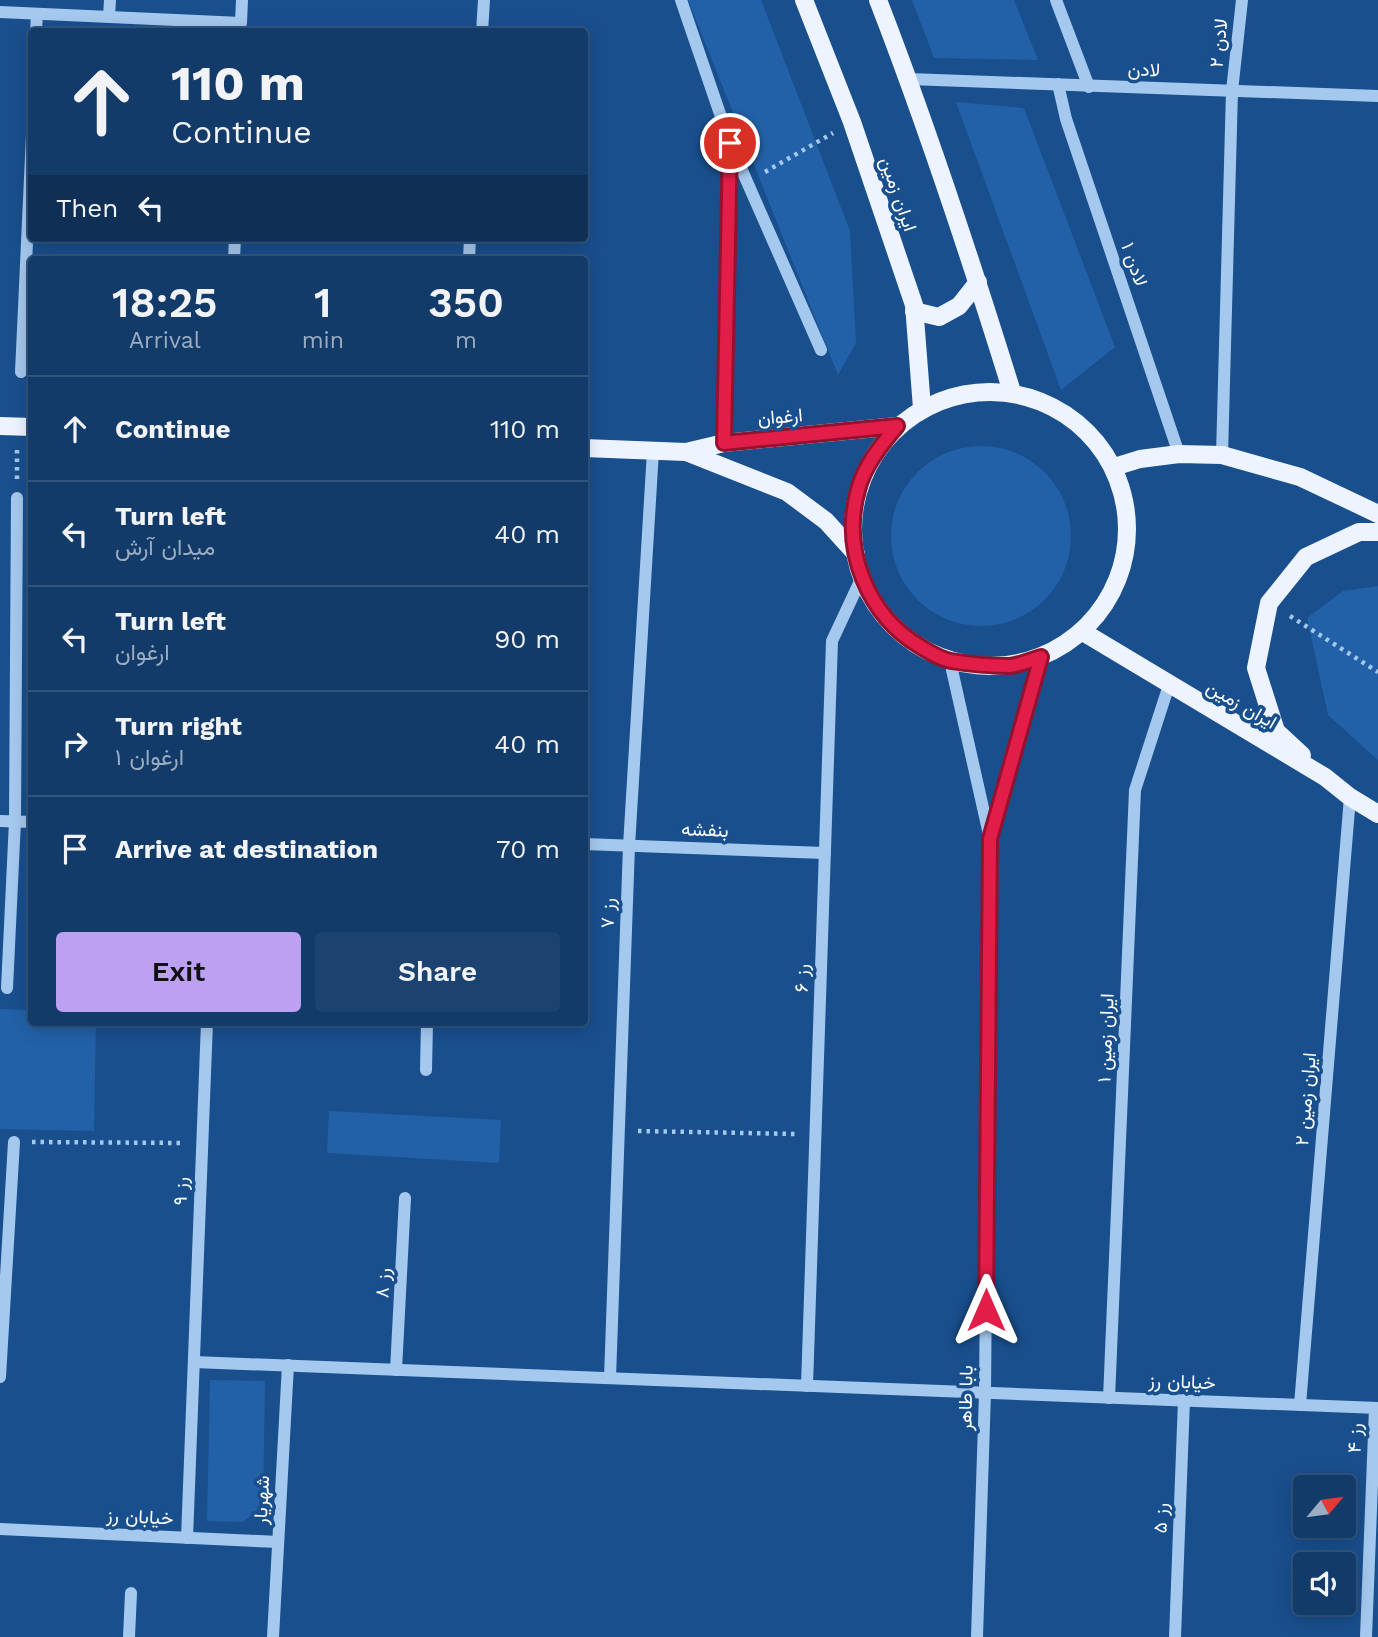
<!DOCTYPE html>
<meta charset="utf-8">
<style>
body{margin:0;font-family:"Work Sans",Vazirmatn,sans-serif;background:#1c4270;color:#f1f3f6;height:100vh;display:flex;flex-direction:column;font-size:26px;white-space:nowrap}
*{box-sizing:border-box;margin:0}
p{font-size:23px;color:#9dadc1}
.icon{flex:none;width:38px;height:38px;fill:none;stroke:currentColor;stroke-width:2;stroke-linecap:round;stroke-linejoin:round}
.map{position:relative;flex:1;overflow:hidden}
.drawer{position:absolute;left:28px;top:256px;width:560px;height:770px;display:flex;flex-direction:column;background:#133b6a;border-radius:7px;box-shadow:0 4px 18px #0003,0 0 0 2px #32557e}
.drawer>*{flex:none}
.top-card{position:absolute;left:28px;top:28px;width:560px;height:214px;border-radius:7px;box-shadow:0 4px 18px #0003,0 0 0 2px #32557e;background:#133b6a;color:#f1f3f6;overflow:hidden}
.needle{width:46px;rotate:61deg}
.tools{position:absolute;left:1293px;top:1475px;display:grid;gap:14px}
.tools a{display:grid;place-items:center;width:63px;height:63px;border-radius:7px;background:#133b6a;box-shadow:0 4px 18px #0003,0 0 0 2px #32557e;font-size:35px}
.pin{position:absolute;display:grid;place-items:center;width:60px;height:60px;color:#fff;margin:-30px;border:4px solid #fff;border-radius:50%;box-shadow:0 2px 7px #0007}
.me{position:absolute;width:77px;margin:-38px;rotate:0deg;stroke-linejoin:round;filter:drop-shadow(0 0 5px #0008)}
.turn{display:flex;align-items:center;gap:24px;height:147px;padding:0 28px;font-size:32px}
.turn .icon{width:91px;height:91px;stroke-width:2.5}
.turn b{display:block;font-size:49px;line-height:60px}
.then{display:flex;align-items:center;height:66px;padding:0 28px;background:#0003;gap:14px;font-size:26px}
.eta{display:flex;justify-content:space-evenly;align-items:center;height:119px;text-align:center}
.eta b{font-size:42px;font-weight:600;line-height:49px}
.action{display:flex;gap:14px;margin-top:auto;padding:14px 28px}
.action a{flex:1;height:80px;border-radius:7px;background:#bca0f2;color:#111;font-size:28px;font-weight:600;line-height:80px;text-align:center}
.action a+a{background:#1c4270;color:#f1f3f6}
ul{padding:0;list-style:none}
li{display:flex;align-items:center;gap:21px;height:105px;padding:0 28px;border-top:2px solid #32557e}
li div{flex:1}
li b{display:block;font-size:26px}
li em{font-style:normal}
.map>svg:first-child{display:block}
.green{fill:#2261a7}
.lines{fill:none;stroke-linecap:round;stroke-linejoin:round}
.path{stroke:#a5c8ee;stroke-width:4.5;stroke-dasharray:3.5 5;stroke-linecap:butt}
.minor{stroke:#a5c8ee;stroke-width:12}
.major{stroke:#edf4ff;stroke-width:18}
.route-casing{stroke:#92132f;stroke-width:18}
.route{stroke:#e11d48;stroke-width:12}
.labels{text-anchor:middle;stroke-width:7;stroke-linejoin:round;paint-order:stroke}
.street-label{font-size:19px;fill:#fff;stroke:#194f8d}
</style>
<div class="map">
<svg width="1378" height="1637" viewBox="0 0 1378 1637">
<rect width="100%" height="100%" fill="#194f8d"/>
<!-- green -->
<g class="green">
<polygon points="688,0 761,0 850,231 856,343 838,375"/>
<polygon points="912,0 1014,0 1038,60 934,58"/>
<polygon points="956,102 1024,108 1115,347 1061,390"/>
<circle cx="981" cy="536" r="90"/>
<polygon points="1378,586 1378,760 1328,715 1307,618 1343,591"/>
<polygon points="0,1009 31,1010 32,1022 96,1022 94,1131 0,1129"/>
<polygon points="329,1111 501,1120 499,1163 327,1153"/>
<polygon points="210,1380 265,1381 263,1506 243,1522 207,1521"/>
</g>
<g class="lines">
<!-- path -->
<g class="path">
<polyline points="765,172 833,133"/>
<polyline points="17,479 17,450"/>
<polyline points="1290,616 1378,672"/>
<polyline points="638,1131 797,1134"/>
<polyline points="32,1142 185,1143"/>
</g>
<!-- minor -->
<g class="minor">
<polyline points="681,0 730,143 821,350"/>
<polyline points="1056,0 1089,87"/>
<polyline points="0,12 241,23 242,0"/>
<polyline points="109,17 110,0"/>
<polyline points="36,32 37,14"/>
<polyline points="482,32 484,0"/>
<polyline points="909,79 1378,96"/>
<polyline points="1058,84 1066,119 1179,454"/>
<polyline points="234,259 235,238"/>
<polyline points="469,259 470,238"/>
<polyline points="21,372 32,135"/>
<polyline points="724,443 730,147"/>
<polyline points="1222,455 1232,91 1242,0"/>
<polyline points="950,661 990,839 985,1393 977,1637"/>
<polyline points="0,821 32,822"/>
<polyline points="991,835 1041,657"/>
<polyline points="584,844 825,853"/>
<polyline points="7,988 15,821 17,498"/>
<polyline points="426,1070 427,1022"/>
<polyline points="194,1362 1378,1408"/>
<polyline points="396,1370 405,1198"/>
<polyline points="0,1377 14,1142"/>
<polyline points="610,1378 629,846 653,451"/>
<polyline points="807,1386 832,641 861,579"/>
<polyline points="1109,1398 1135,790 1169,685"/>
<polyline points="1300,1405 1350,797"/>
<polyline points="0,1529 278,1542"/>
<polyline points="187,1538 207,1022"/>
<polyline points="129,1637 131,1593"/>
<polyline points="273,1637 288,1365"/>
<polyline points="1175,1637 1184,1400"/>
<polyline points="1366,1637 1375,1408"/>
</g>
<!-- major -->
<g class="major">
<polyline points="804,0 852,122 914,305 922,408"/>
<path d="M878 0C928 129 971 260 1012 392"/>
<polyline points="914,311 939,317 959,306 978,282"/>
<circle cx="990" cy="529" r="137"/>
<polyline points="0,426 32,427"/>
<polyline points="584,448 686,452 724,443 897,426"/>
<polyline points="686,452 787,492 826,521 856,554"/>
<polyline points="1114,467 1140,459 1179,454 1222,455 1300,477 1378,514"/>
<polyline points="1083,632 1325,777 1350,797 1378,814"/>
<polyline points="1302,755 1276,731 1256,668 1269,603 1306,557 1359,532 1378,532"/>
</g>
</g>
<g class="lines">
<!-- route casing -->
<g class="route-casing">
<path id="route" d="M730 143 724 443 897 426C881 445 864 466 858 490 841 550 868 616 921 647 931 653 940 659 951 661 969 664 991 666 1010 666 1020 665 1031 660 1041 657L990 839 986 1310"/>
</g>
<!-- route -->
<use href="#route" class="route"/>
</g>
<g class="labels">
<!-- street labels -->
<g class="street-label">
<text transform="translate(1218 43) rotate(-84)" y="7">لادن ۲</text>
<text transform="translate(1144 69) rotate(2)" y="7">لادن</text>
<text transform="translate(899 194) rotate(71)" y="7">ایران زمین</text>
<text transform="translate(1135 264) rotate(71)" y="7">لادن ۱</text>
<text transform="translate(780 416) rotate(-5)" y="7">ارغوان</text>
<text transform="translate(1242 704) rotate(30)" y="7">ایران زمین</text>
<text transform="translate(705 829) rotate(2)" y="7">بنفشه</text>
<text transform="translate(607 913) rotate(-88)" y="7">رز ۷</text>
<text transform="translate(801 978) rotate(-88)" y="7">رز ۶</text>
<text transform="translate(1105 1038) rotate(-88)" y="7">ایران زمین ۱</text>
<text transform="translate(1305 1099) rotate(-85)" y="7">ایران زمین ۲</text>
<text transform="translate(180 1191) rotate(-88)" y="7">رز ۹</text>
<text transform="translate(382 1283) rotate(-87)" y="7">رز ۸</text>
<text transform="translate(1182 1381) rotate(2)" y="7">خیابان رز</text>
<text transform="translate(965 1398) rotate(-89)" y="7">بابا طاهر</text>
<text transform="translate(1354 1438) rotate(-88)" y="7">رز ۴</text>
<text transform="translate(261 1500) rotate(-87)" y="7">شهریار</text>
<text transform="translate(140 1516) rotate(3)" y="7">خیابان رز</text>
<text transform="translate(1160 1518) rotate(-88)" y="7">رز ۵</text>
</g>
</g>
</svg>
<div class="tools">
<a><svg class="needle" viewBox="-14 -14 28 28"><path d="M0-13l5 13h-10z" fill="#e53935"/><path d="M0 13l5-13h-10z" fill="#9dadc1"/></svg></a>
<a><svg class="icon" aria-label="sound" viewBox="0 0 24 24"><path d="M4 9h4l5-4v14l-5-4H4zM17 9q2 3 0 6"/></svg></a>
</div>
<div class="pin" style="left:730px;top:143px;background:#d93025"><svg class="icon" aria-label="arrive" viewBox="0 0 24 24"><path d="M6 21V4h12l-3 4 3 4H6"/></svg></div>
<svg class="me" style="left:986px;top:1310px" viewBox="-20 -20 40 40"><path d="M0-17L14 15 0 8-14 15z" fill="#e11d48" stroke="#fff" stroke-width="4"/></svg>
<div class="top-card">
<div class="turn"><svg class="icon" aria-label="ahead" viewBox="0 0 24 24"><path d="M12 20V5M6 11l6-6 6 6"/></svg><div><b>110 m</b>Continue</div></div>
<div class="then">Then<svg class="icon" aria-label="left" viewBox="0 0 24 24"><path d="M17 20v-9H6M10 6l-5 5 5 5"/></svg></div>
</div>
<section class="drawer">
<div class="eta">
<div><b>18:25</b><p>Arrival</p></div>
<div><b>1</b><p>min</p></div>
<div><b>350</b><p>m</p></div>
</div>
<ul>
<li><svg class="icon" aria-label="ahead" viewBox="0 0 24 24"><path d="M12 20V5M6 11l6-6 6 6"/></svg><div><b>Continue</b></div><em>110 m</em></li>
<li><svg class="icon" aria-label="left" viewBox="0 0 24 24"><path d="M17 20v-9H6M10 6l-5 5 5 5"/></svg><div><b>Turn left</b><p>میدان آرش</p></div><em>40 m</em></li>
<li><svg class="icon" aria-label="left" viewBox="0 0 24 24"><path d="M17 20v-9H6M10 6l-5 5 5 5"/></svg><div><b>Turn left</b><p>ارغوان</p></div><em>90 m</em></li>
<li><svg class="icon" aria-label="right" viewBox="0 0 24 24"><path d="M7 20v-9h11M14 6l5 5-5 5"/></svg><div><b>Turn right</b><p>ارغوان ۱</p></div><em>40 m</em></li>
<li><svg class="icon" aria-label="arrive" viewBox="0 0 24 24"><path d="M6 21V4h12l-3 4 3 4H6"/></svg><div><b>Arrive at destination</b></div><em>70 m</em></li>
</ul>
<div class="action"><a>Exit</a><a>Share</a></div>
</section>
</div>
